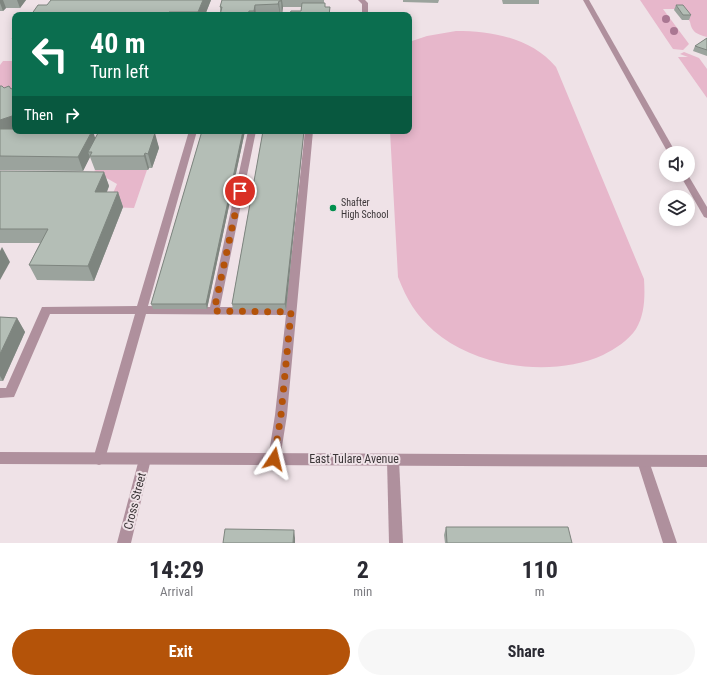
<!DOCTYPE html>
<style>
body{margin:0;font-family:"Roboto Condensed",sans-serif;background:#f7f7f7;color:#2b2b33;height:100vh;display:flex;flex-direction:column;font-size:15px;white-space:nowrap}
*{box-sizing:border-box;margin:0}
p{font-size:13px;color:#7c7c81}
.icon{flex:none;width:22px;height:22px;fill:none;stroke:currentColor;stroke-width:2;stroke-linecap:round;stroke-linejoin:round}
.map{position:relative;height:543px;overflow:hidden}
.side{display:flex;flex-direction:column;background:#fff;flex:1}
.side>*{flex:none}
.banner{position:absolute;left:12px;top:12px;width:400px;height:122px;border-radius:8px;box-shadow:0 2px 10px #0003;background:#0b6e4f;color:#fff;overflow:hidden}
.tools{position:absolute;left:659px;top:146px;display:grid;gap:8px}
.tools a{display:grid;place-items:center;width:36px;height:36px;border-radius:50%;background:#fff;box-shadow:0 2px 10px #0003;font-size:20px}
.pin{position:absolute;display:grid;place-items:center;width:34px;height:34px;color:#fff;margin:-17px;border:2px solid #fff;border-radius:50%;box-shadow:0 1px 4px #0007}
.me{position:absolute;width:44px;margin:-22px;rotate:10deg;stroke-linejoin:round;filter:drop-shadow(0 0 3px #0008)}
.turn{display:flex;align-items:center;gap:14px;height:84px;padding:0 12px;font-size:18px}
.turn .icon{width:52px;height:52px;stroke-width:2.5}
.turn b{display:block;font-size:28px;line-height:34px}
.then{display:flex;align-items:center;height:38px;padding:0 12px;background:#0003;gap:8px;font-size:15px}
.eta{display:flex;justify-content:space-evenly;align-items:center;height:68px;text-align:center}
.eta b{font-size:24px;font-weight:700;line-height:28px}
.action{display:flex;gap:8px;margin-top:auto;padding:8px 12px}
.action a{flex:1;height:46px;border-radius:24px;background:#b45309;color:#fff;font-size:16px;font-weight:700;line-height:46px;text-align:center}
.action a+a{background:#f7f7f7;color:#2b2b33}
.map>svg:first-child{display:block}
.green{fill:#e7b7cb}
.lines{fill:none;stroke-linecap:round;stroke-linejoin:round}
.service{fill:#af909d;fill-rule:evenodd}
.minor{fill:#af909d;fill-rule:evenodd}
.tertiary{fill:#af909d;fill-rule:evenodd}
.tree{fill:#aa7792}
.wall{fill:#9ba39d}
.shaded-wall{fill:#7e857f}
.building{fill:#b4beb6;stroke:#7e857f}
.route{stroke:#b45309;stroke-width:7;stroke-dasharray:0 12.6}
.poi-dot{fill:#018f4d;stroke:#efe2e7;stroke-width:1.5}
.labels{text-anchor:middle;stroke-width:4;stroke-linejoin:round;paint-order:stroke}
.poi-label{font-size:10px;fill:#3b3638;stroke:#efe2e7;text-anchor:start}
.near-street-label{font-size:12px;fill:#3b3638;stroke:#efe2e7}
</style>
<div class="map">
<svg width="707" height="543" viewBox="0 0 707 543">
<rect width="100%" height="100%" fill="#efe2e7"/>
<!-- green -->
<g class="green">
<path d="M640 0H707V37C696 34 692 32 690 22 688 17 681 11 678 7V9H663L689 44 683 50 673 49Z"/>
<path d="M456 31C493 31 531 38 556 67L644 279C645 296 645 314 636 329 629 340 615 349 603 355 552 378 477 368 434 331 416 315 407 300 398 277L390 131H409V42L427 36Z"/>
<polygon points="684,52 699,58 707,69 707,98 678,57 688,57 680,54"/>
<polygon points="3,61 15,61 15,88 0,94 0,65"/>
<polygon points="96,170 147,170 134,208 107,207 117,184 94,171"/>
</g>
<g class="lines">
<!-- service -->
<g class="service">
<polygon points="358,0 365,0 368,3 368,15 362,15 362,4"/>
<polygon points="189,131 197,131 148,306 210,307 248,131 256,131 220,307 286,307 305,131 313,131 287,415 280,459 279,463 274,465 269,463 268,459 275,415 286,315 146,314 105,459 104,463 99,465 94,463 93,459 135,314 50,314 14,397 0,398 0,388 6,388 42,307 137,306"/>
<polygon points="393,454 398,456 399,460 403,543 389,543 387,460 388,456"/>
</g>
<!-- minor -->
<g class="minor">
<polygon points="583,0 589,0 676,153 668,153"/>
<polygon points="680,175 688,175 707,207 707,218 704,217"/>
<polygon points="145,453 150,455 151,459 131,543 117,543 139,459 140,455"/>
<polygon points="643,455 648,457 649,461 677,543 663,543 637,461 638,457"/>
</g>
<!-- tertiary -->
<polygon class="tertiary" points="0,452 707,455 707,467 0,464"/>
</g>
<!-- trees -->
<g class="tree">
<circle cx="666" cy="19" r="4"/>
<circle cx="674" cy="31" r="4"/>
</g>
<!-- wall -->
<g class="wall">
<polygon points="0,0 26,0 20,8 6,8 3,11 0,11"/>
<polygon points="51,0 211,0 205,15 31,15 47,5"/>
<polygon points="222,0 324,0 324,3 325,3 325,7 330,7 330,15 284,15 301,11 301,7 283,7 282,14 280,14 280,15 220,15 220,7"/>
<polygon points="403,0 439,0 438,3 403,2"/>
<polygon points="502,0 539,0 539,4 503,4"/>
<polygon points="676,5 691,15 689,20 682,20 674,10"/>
<polygon points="15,35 15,46 12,39"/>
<polygon points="707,38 707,56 693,51 695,46"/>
<polygon points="0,86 4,88 11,89 15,131 95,138 126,132 126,133 154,133 159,148 152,168 149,168 148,170 95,170 90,157 83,171 0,170"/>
<polygon points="202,131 245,131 207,309 153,309 151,304"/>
<polygon points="263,131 304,131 286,310 233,309 232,304"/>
<polygon points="0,171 104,172 109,186 107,192 118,192 123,207 94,281 37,280 29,265 40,243 0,243"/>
<polygon points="0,317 17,318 25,332 3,381 0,381"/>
<polygon points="446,527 572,543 445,543 444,535"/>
</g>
<!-- shaded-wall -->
<g class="shaded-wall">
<polygon points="0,0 3,0 6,8 3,11 0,3"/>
<polygon points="17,0 26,0 20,8"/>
<polygon points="203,0 211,0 205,15 198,15 198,12"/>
<polygon points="281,0 282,0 283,7 282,14"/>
<polygon points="279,1 280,14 280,15 278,4"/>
<polygon points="255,5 256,15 254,15 254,11"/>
<polygon points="15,115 15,131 0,137 0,120"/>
<polygon points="92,131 93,131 97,144 92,152 88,152 90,157 83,171 78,157"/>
<polygon points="243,131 245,131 207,309 206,304"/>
<polygon points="304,131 286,310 285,304"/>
<polygon points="154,132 155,135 155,133 159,148 152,168 148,154"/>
<polygon points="145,153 149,168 148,170 144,156"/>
<polygon points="104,172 109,186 101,206 95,192"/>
<polygon points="118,192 123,207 94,281 88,266"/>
<polygon points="2,247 10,262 0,280 0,251"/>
<polygon points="17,318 25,332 3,381 0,376 0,354"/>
<polygon points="294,530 295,538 295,543 293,543"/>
</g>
<!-- building -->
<g class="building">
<polygon points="51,0 203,0 198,12 169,12 168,15 31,15 38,5 47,5"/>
<polygon points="222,0 281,0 281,1 279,1 278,4 255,5 254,11 249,11 248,15 220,15 222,7 220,7"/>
<polygon points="302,3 325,3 325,7 330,7 329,15 284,15 285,13 290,13 291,11 301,11"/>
<polygon points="676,5 683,5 691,15 683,15"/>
<polygon points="15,35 15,39 12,39"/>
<polygon points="707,38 707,50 695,46"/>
<polygon points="0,86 2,86 4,88 9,86 11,89 15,87 15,115 0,120"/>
<polygon points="0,129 15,129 15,131 92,131 78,157 0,156"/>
<polygon points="202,131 243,131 206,304 151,304"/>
<polygon points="263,131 304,131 285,304 232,304"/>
<polygon points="102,132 126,132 125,133 129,133 129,132 154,132 153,133 155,133 148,154 145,153 144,156 90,156 92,152 88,152 98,133"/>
<polygon points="0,171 104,172 95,192 118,192 88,266 29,265 48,229 0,229"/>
<polygon points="0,317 17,318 0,354"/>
<polygon points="446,527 568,527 572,543 447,543"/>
<polygon points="225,529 294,530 293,543 223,543"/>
</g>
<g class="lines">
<!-- route -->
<polyline class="route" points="240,191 214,311 291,312 281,415 274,459"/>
</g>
<!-- markers -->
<circle class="poi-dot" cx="333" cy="208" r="4"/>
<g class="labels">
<!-- poi labels -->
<g class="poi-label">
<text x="341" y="206">Shafter<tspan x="341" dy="12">High School</tspan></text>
</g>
<!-- near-street labels -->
<g class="near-street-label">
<text x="354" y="463">East Tulare Avenue</text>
<text transform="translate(135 501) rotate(-76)" y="4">Cross Street</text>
</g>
</g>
</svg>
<div class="tools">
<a><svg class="icon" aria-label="sound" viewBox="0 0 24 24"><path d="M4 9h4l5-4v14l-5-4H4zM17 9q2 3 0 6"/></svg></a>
<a><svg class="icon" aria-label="layers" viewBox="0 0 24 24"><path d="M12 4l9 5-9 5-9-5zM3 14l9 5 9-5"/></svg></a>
</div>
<div class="pin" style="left:240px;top:191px;background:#d93025"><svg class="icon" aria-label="arrive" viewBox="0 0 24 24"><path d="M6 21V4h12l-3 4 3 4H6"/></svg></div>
<svg class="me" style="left:274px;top:459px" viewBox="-20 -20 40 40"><path d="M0-17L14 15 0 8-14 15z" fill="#b45309" stroke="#fff" stroke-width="4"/></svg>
<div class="banner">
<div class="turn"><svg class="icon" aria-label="left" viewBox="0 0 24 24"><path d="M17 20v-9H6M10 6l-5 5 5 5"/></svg><div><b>40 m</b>Turn left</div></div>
<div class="then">Then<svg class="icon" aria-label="right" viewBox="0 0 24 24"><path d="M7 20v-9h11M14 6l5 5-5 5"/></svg></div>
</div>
</div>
<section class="side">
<div class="eta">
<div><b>14:29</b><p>Arrival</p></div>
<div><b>2</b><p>min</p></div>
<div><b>110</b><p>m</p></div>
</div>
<div class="action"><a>Exit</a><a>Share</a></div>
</section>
